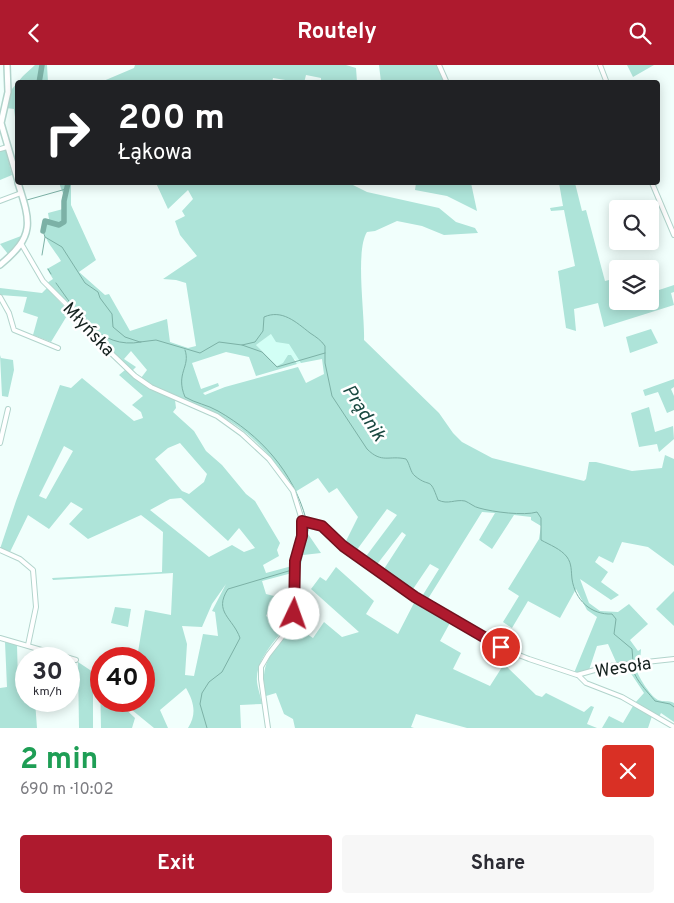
<!DOCTYPE html>
<meta charset="utf-8">
<style>
body{margin:0;font-family:Overpass,sans-serif;background:#f7f7f7;color:#2b2b33;height:100vh;display:flex;flex-direction:column;font-size:19px;white-space:nowrap}
*{box-sizing:border-box;margin:0}
p{font-size:16px;color:#7c7c81}
.icon{flex:none;width:28px;height:28px;fill:none;stroke:currentColor;stroke-width:2;stroke-linecap:round;stroke-linejoin:round}
.map{position:relative;height:663px;overflow:hidden}
.panel{display:flex;flex-direction:column;background:#fff;flex:1}
.panel>*{flex:none}
.hud{position:absolute;left:15px;top:15px;width:645px;height:105px;border-radius:5px;box-shadow:0 2px 12px #0003;background:#202124;color:#fff;overflow:hidden}
.fabs{position:absolute;left:609px;top:135px;display:grid;gap:10px}
.fabs a{display:grid;place-items:center;width:50px;height:50px;border-radius:5px;background:#fff;box-shadow:0 2px 12px #0003;font-size:25px}
.speed{position:absolute;left:15px;top:582px;display:flex;gap:10px;font-size:25px;font-weight:700;text-align:center}
.speed>*{display:grid;place-content:center;width:65px;height:65px;border-radius:50%;background:#fff;box-shadow:0 2px 12px #0003;line-height:1}
.speed small{font-size:12px;font-weight:400}
.speed .limit{border:8px solid #d22;background:#fff;color:#111}
.pin{position:absolute;display:grid;place-items:center;width:42px;height:42px;color:#fff;margin:-21px;border:2px solid #fff;border-radius:50%;box-shadow:0 1px 5px #0007}
.me{position:absolute;width:55px;margin:-28px;rotate:3deg;stroke-linejoin:round;filter:drop-shadow(0 0 4px #0008)}
.turn{display:flex;align-items:center;gap:18px;height:105px;padding:0 20px;font-size:22px}
.turn .icon{width:65px;height:65px;stroke-width:2.5}
.turn b{display:block;font-size:35px;line-height:42px}
.round{display:grid;place-items:center;flex:none;width:52px;height:52px;border-radius:5px;background:#f7f7f7}
.summary{display:flex;align-items:center;justify-content:space-between;height:85px;padding:0 20px}
h1{font-size:30px;font-weight:700;line-height:38px;color:#1e9e55}
.primary-button{display:flex;gap:10px;margin-top:auto;padding:10px 20px}
.primary-button a{flex:1;height:58px;border-radius:5px;background:#ae1a2e;color:#fff;font-size:20px;font-weight:700;line-height:58px;text-align:center}
.primary-button a+a{background:#f7f7f7;color:#2b2b33}
header{display:flex;justify-content:space-between;align-items:center;height:65px;padding:0 20px;background:#ae1a2e;color:#fff;font-size:22px;font-weight:700}
.map>svg:first-child{display:block}
.built{fill:#d2fff5}
.green{fill:#aee4d9;fill-rule:evenodd}
.lines{fill:none;stroke-linecap:round;stroke-linejoin:round}
.stream{stroke:#7cb1a6;stroke-width:1}
.river{stroke:#7cb1a6;stroke-width:5.5}
.minor-casing{stroke:#b2d4cc;stroke-width:6}
.major-casing{stroke:#b2d4cc;stroke-width:8}
.minor{stroke:#fff;stroke-width:4}
.major{stroke:#fff;stroke-width:5}
.route-casing{stroke:#71111e;stroke-width:12}
.route{stroke:#ae1a2e;stroke-width:9}
.labels{text-anchor:middle;stroke-width:5;stroke-linejoin:round;paint-order:stroke}
.street-label{font-size:18px;fill:#15221f;stroke:#fff}
.water-label{font-size:19px;font-style:italic;fill:#194840;stroke:#fff}
</style>
<header><svg class="icon" aria-label="back" viewBox="0 0 24 24"><path d="M15 5l-7 7 7 7"/></svg>Routely<svg class="icon" aria-label="search" viewBox="0 0 24 24"><circle cx="10" cy="10" r="6"/><path d="M15 15l6 6"/></svg></header>
<div class="map">
<svg width="674" height="663" viewBox="0 0 674 663">
<rect width="100%" height="100%" fill="#f1fffc"/>
<!-- built -->
<polygon class="built" points="292,264 301,298 297,299 295,294 277,301 256,280 275,266"/>
<!-- green -->
<g class="green">
<polygon points="35,0 47,0 48,17 18,18 17,68 14,44 6,43 12,24 23,11"/>
<polygon points="135,0 346,0 356,3 357,17 321,17 321,13 306,10 304,18 273,13 272,18 101,17 134,3"/>
<polygon points="379,0 440,0 448,17 381,17"/>
<polygon points="627,0 654,0 633,12"/>
<polygon points="5,83 12,110 0,115 0,85"/>
<path d="M59 118H71V140L96 195 79 207 105 230 109 229 130 266 167 254 170 277 188 283 196 281 186 218 176 215 163 214 197 191 180 170 175 156 185 151 182 146 193 134 188 125 168 144 156 118H349L367 127 439 143 456 157 475 163 478 168 444 170 422 161 397 156 375 166 367 167C355 186 365 250 364 275L439 348 453 368 462 377 492 393 584 416 586 414 589 397H596L632 406 662 403 665 390 674 394V501L648 482 622 477 613 498 599 491 595 497 608 507 601 517 619 530 611 535 580 514 589 538 600 546 618 547 629 539 648 559 630 575 638 586 641 584 640 597 617 599 608 579 597 581 589 605 574 608 597 552 587 545 576 524 560 553 528 536 512 563 503 557 519 531 508 524 539 474 541 461 531 455V452L514 450 492 484 479 475 495 448 482 447 426 537 421 533 439 504 430 499 411 527 382 507 406 470 402 467 375 502 364 494 397 450 387 444 356 486 345 478 358 452 337 423 329 428 318 413 295 427C278 398 251 366 220 351 194 339 164 330 141 313L147 305 131 286 124 294 136 302 132 306 85 260 61 231 47 218 53 214 47 204 61 196C54 184 38 169 44 154H49L48 148 63 144 64 131ZM271 269 276 277 289 279 301 298 322 294 324 309 306 318 298 302 225 322 205 330 203 328 219 321 218 318 201 324 192 298 226 287 249 292 256 311 297 299 291 290H288L283 298 277 301 256 280Z"/>
<polygon points="416,118 471,118 477,146 447,131 415,125"/>
<polygon points="559,118 575,118 582,146 586,145 605,216 609,215 616,239 650,236 650,228 674,220 674,227 671,228 674,240 604,262 598,238 574,244 576,266 566,263 558,206 575,201 564,145 551,146 550,143 563,141"/>
<polygon points="21,171 18,180 8,189 0,179"/>
<polygon points="0,223 42,228 47,223 101,281 82,266 68,249 51,277 33,270 38,252 23,247 27,232 0,230"/>
<polygon points="651,264 658,278 630,288 626,272"/>
<polygon points="0,290 1,293 13,295 14,305 8,332 2,331"/>
<path d="M125 305 150 323 175 335 176 343 173 347 194 366 206 386 222 400 246 429 255 436 280 478 277 485 279 491 263 500 266 508 292 501V508L262 516 266 529 274 531 277 537 271 540 266 551 287 561C275 575 258 593 257 612 256 620 261 631 262 639L240 640 241 663H188C197 649 194 637 186 623L160 645 168 663H154L121 636H144V594H134L137 593 145 545 171 550 173 508 53 515 52 513 162 507 163 467 141 450 88 474 69 459 83 444 71 437 49 464 28 450 10 487 0 484 16 436 60 320 71 323 82 313 134 356 143 353 141 347 132 340 143 331 119 310ZM180 378 207 409 204 417 189 429 182 426 155 394 168 383ZM64 381 73 386 46 434 39 431ZM181 433 228 476 239 463 255 483 244 487 232 480 209 492 150 445 170 434ZM226 519 212 546 215 547 218 571 203 569 194 611 185 610 187 579 182 561 202 562 212 539Z"/>
<polygon points="674,314 674,322 671,324 674,331 674,345 667,348 658,327 645,331 643,325"/>
<polygon points="649,342 655,367 673,361 674,374 659,387 657,379 639,382 631,348"/>
<polygon points="306,458 310,458 308,469 321,488 303,490 300,504 297,505"/>
<path d="M336 502 374 536 366 549 398 569 415 536 451 556 440 576 461 588 453 604 490 621 504 599 536 630 542 632 546 628 584 647 591 641 594 642 587 659 597 663H467L416 649 411 662 414 663H295L293 654 284 649 276 628 266 631C258 594 275 588 292 559L313 573 324 557 342 572 359 567 311 524 320 512 326 516Z"/>
<polygon points="674,526 674,561 656,544"/>
<polygon points="115,542 131,544 128,562 111,558"/>
<polygon points="5,577 17,580 18,617 26,617 26,636 35,636 37,663 0,663 0,623 7,622"/>
<polygon points="78,597 93,607 93,663 79,663"/>
<path d="M629 601H635C637 610 650 631 658 635 663 637 668 635 674 638V657L661 648 659 652 634 639 644 628 630 607Z"/>
<polygon points="100,615 101,636 117,636 135,653 132,663 101,663"/>
<polygon points="633,641 652,651 648,663 602,663 609,651 623,658"/>
</g>
<g class="lines">
<!-- stream -->
<g class="stream">
<polyline points="27,135 66,124"/>
<path d="M43 166 45 172 62 182 85 218 98 227 100 233 112 249 113 262 125 272 140 277 156 275 200 288 219 277 242 280 255 277 263 266 264 252C282 244 296 257 310 268 316 272 321 275 325 281V298L332 331 367 384C382 399 389 390 406 394 410 399 410 407 415 411 431 424 429 410 438 435 448 440 455 434 465 436 470 438 474 442 479 443 493 447 524 451 537 447L541 453V475C550 480 561 484 567 492 572 499 571 506 572 514 575 535 591 550 612 549L616 554 614 569 632 584 633 596"/>
<polyline points="42,190 45,172"/>
<polyline points="48,204 51,209"/>
<path d="M56 218C77 247 99 285 141 277"/>
<polyline points="242,280 262,287 277,302 325,288"/>
<path d="M185 285C191 302 175 308 185 332 195 338 208 340 218 346 260 370 293 406 306 454"/>
<polyline points="297,503 308,465 307,459"/>
<path d="M633 600C631 611 648 627 655 636L670 639 674 642"/>
<path d="M207 663 200 639 202 628 209 617 222 607 240 573C233 553 213 547 228 524L292 505"/>
</g>
<!-- river -->
<g class="river">
<polyline points="39,18 42,0"/>
<polyline points="43,166 45,156 59,160 64,157 64,136 68,118"/>
</g>
<!-- minor casing -->
<g class="minor-casing">
<g id="minor">
<polyline points="439,0 447,18"/>
<polyline points="600,0 607,18"/>
<polyline points="0,84 7,82"/>
<polyline points="652,118 674,170"/>
<polyline points="0,136 21,128"/>
<polyline points="22,180 43,216 67,240 89,267 135,311 151,322 217,351 242,369 269,394 293,426 302,455 303,465 295,496 294,549 282,572 268,590 261,602 261,614 268,663"/>
<polyline points="0,232 9,248 14,265 58,283"/>
<polyline points="0,378 8,344"/>
<polyline points="302,455 322,461 363,496 415,532 464,562 501,583 529,594 577,610 609,601 674,594"/>
<polyline points="0,485 20,494 33,505 36,542 28,580"/>
<polyline points="0,573 76,595"/>
<polyline points="578,610 586,618 622,632 674,662"/>
</g>
</g>
<!-- major casing -->
<g class="major-casing">
<g id="major">
<polyline points="7,0 8,27 1,58 18,116"/>
<path d="M0 200C35 171 31 158 18 118"/>
</g>
</g>
<!-- minor -->
<use href="#minor" class="minor"/>
<!-- major -->
<use href="#major" class="major"/>
</g>
<g class="lines">
<!-- route casing -->
<g class="route-casing">
<polyline id="route" points="294,549 295,496 302,471 302,456 322,461 343,481 415,532 501,582"/>
</g>
<!-- route -->
<use href="#route" class="route"/>
</g>
<g class="labels">
<!-- street labels -->
<g class="street-label">
<text transform="translate(89 264) rotate(47)" y="6">Młyńska</text>
<text transform="translate(623 602) rotate(-9)" y="6">Wesoła</text>
</g>
<!-- water labels -->
<g class="water-label">
<text transform="translate(365 347) rotate(57)" y="7">Prądnik</text>
</g>
</g>
</svg>
<div class="fabs">
<a><svg class="icon" aria-label="search" viewBox="0 0 24 24"><circle cx="10" cy="10" r="6"/><path d="M15 15l6 6"/></svg></a>
<a><svg class="icon" aria-label="layers" viewBox="0 0 24 24"><path d="M12 4l9 5-9 5-9-5zM3 14l9 5 9-5"/></svg></a>
</div>
<div class="speed"><div>30<small>km/h</small></div><div class="limit">40</div></div>
<div class="pin" style="left:501px;top:582px;background:#d93025"><svg class="icon" aria-label="arrive" viewBox="0 0 24 24"><path d="M6 21V4h12l-3 4 3 4H6"/></svg></div>
<svg class="me" style="left:294px;top:549px" viewBox="-20 -20 40 40"><circle r="19" fill="#fff"/><path d="M0-13L10 11 0 6-10 11z" fill="#ae1a2e"/></svg>
<div class="hud">
<div class="turn"><svg class="icon" aria-label="right" viewBox="0 0 24 24"><path d="M7 20v-9h11M14 6l5 5-5 5"/></svg><div><b>200 m</b>Łąkowa</div></div>
</div>
</div>
<section class="panel">
<div class="summary"><div><h1>2 min</h1><p>690 m · 10:02</p></div><a class="round" style="background:#d93025;color:#fff"><svg class="icon" aria-label="close" viewBox="0 0 24 24"><path d="M6 6l12 12M18 6L6 18"/></svg></a></div>
<div class="primary-button"><a>Exit</a><a>Share</a></div>
</section>
